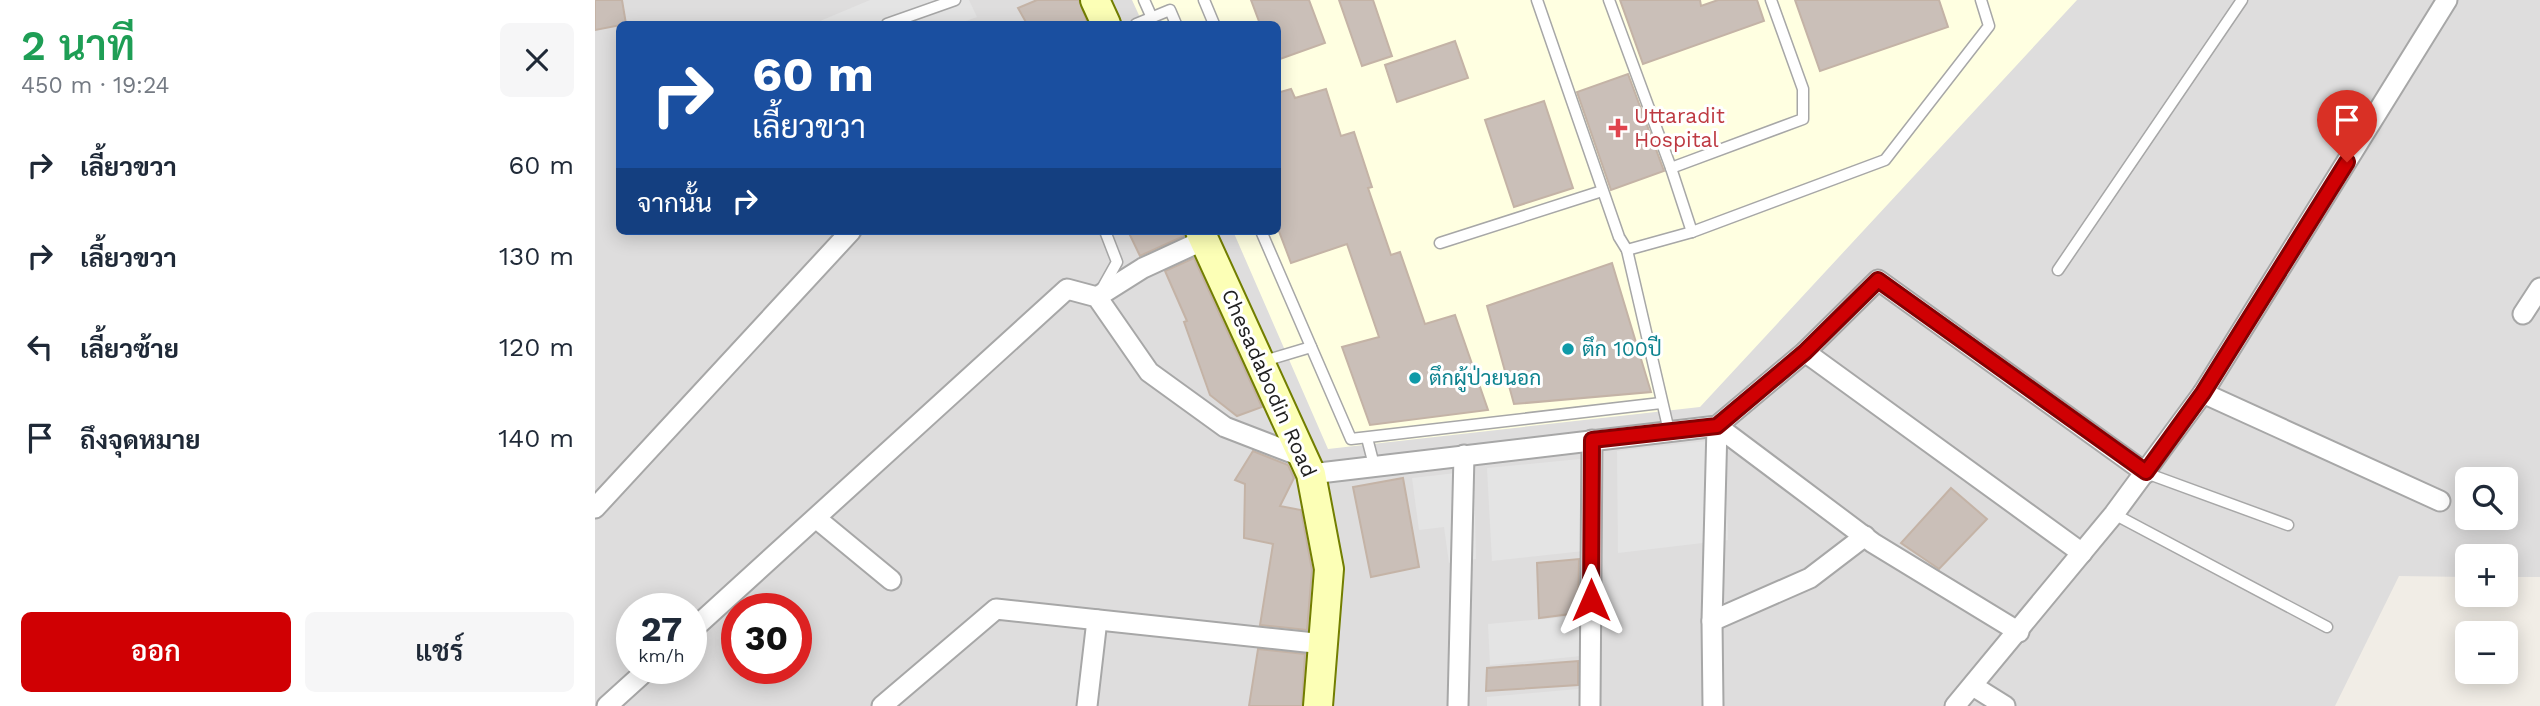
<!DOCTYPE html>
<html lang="th">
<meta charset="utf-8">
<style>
body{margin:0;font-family:"Work Sans",Sarabun,sans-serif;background:#f6f6f7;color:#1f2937;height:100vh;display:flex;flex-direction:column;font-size:26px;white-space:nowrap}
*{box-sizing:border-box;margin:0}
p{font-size:23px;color:#747a83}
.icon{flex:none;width:38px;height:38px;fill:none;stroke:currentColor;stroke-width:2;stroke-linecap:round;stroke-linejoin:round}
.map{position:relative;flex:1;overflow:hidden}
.panel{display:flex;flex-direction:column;background:#fff;width:595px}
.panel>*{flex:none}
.guide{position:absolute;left:21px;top:21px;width:665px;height:214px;border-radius:10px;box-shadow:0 4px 18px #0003;background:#1a4fa0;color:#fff;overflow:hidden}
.tools{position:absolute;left:1860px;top:467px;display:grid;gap:14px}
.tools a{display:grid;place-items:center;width:63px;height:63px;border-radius:10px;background:#fff;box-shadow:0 4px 18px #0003;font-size:35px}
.speed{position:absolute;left:21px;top:593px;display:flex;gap:14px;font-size:35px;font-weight:700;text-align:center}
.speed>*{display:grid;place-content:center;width:91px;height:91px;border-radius:50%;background:#fff;box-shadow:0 4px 18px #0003;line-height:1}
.speed small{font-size:18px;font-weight:400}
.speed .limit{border:10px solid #d22;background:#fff;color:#111}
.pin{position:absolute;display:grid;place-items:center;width:60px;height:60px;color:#fff;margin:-72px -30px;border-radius:50% 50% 50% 0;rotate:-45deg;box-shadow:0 0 7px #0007}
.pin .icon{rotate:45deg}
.me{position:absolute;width:77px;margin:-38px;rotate:0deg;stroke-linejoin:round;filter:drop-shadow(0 0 5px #0008)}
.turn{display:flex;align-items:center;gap:24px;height:147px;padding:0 21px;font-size:32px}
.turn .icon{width:91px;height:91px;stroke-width:2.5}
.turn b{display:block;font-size:49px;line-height:60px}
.then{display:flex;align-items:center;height:66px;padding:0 21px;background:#0003;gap:14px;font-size:26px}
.round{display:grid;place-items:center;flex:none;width:74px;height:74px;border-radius:10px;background:#f6f6f7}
.overview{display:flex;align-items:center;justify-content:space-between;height:119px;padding:0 21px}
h1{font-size:42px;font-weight:600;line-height:52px;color:#1e9e55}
.primary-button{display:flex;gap:14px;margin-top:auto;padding:14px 21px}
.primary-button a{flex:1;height:80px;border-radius:10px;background:#d00003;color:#fff;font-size:28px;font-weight:600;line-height:80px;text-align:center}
.primary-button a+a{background:#f6f6f7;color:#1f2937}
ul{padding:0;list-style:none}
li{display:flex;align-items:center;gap:21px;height:91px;padding:0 21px}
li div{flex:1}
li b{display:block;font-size:26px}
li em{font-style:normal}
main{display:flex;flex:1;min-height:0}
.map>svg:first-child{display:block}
.residential{fill:#dedddd;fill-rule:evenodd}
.education{fill:#ffffe1}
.parking{fill:#e4e4e4}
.building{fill:#cabfb8;stroke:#c4b3a6;stroke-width:2}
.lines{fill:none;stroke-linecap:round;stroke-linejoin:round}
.lane-casing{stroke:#a7a7a7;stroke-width:13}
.street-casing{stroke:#a7a7a7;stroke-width:23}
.secondary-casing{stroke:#727e00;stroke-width:32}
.lane{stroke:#fff;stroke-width:10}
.street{stroke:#fff;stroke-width:19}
.secondary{stroke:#fcffb6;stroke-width:28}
.route-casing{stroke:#870002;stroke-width:18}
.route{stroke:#d00003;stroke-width:12}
.health-dot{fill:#e0444e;stroke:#fff;stroke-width:2.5}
.culture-dot{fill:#0f9aa8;stroke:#fff;stroke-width:2.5}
.labels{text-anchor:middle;stroke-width:6;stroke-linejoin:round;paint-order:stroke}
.health-label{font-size:21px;fill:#be3a42;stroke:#fff;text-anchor:start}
.culture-label{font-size:21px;fill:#0d838f;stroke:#fff;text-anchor:start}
.street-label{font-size:21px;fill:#202020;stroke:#fff}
</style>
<main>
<section class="panel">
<div class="overview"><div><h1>2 นาที</h1><p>450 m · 19:24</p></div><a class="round"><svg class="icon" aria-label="close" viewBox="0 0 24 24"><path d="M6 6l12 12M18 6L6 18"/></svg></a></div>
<ul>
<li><svg class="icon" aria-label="right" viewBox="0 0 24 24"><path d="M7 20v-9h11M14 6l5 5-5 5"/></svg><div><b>เลี้ยวขวา</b></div><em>60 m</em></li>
<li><svg class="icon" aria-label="right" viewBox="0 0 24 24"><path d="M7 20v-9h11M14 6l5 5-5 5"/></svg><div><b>เลี้ยวขวา</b></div><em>130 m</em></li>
<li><svg class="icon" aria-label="left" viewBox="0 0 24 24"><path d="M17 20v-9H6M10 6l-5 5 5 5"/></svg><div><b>เลี้ยวซ้าย</b></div><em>120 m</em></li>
<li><svg class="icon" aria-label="arrive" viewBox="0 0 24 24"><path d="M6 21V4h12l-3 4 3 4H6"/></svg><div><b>ถึงจุดหมาย</b></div><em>140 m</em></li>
</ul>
<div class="primary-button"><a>ออก</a><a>แชร์</a></div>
</section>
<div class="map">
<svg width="1945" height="706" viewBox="0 0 1945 706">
<rect width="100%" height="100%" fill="#f1ede6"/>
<!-- residential -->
<path class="residential" d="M0 0H1945V577H1911V556H1872V577L1804 576 1740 706H0ZM24 24H682V231H24ZM1872 480H1911V518H1872ZM37 609H96V668H37ZM142 609H201V668H142Z"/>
<!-- education -->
<polygon class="education" points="537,0 1482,0 1105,407 733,449 638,231 682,231 682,24 548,24"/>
<!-- parking -->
<g class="parking">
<polygon points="275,0 374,0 382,17 363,24 218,24"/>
<polygon points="1130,439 1133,540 1023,553 1022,451"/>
<polygon points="1005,457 1007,549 897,561 892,468"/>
<polygon points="879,471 881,559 854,563 849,527 824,530 817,478"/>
<polygon points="1005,614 1006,654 895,665 893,624"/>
<polygon points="1005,687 1005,706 892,706 892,697"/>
</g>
<!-- building -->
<g class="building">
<polygon points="0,0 27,0 31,24 0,30"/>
<polygon points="442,0 484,0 493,24 432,24 423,8"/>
<polygon points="656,0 714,0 730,43 682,60 682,24 665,24"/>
<polygon points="744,0 778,0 797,56 767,66"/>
<polygon points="1025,0 1105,0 1106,6 1123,0 1162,0 1169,21 1048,64"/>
<polygon points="1200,0 1344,0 1353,27 1225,71"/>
<polygon points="860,41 873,78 802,102 790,65"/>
<polygon points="1033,74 1069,171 1016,190 982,92"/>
<polygon points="696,89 700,98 731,89 746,136 759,132 777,187 773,188 796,255 805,252 830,324 860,315 893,410 775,425 747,347 784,337 752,244 696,263 682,226 682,93"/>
<polygon points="949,101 978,188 919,207 890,120"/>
<polygon points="533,231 589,231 589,236 545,256"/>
<polygon points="599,258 667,407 642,416 615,395 589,322 592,321 570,271"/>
<polygon points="1017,263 1056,392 919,404 892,306"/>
<polygon points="658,451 693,465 699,478 685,506 706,510 717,570 712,630 665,625 678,544 649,538 650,484 640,480"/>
<polygon points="808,478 824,567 776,577 758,487"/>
<polygon points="1356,488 1392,519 1344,569 1306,543"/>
<polygon points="984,559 983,613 944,618 942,563"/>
<polygon points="663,649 710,654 707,706 654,706"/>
<polygon points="983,661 983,685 891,691 892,668"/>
</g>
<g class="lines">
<!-- lane casing -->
<g class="lane-casing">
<g id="lane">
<polyline points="549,0 557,18"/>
<polyline points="609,0 619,24"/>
<polyline points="942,0 1024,237 1032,250 1074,431"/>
<polyline points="1014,0 1076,168 1097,232"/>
<polyline points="292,24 360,0"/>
<polyline points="541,24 575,10 581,24"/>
<polyline points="1076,168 1208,119 1208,89 1176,0"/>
<polyline points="666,231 756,439 1066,403"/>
<polyline points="845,243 1007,191"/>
<polyline points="1032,250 1097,232 1290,160 1394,26 1386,0"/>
<polyline points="1463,270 1647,0"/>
<polyline points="508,287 522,262 510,231"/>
<polyline points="666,362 716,347"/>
<polyline points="772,438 779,465"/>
<polyline points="1551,473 1693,525"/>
<polyline points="1519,514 1732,627"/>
</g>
</g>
<!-- street casing -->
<g class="street-casing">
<g id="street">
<polyline points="502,297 548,268 609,240"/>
<polyline points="1928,314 1945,288"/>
<polyline points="1210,352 1487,553"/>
<polyline points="1608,393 1845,501"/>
<polyline points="1122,426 1278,543 1424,632"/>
<polyline points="716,474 1122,426 1210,352 1283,280 1551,473"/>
<polyline points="0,508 256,231"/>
<polyline points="222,519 296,580"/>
<polyline points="1117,621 1215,578 1270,536"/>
<polyline points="96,631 472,289 502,297 554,372 630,427 708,457"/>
<polyline points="1378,686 1410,706"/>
<polyline points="12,706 54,668"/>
<polyline points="287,706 401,609 729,644"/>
<polyline points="492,706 502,620"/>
<polyline points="863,706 869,455"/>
<polyline points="995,706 997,440"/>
<polyline points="1118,706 1117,621 1122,426"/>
<polyline points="1360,706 1519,514 1608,393 1852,0"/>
</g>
</g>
<!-- secondary casing -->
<g class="secondary-casing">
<g id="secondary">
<polyline points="500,0 511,24"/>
<polyline points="605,231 716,474 734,569 723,706"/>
</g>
</g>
<!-- lane -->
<use href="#lane" class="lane"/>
<!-- street -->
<use href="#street" class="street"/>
<!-- secondary -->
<use href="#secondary" class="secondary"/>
</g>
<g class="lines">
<!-- route casing -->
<g class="route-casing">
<polyline id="route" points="996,600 997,440 1122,426 1210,352 1283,280 1551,472 1608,393 1752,162"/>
</g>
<!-- route -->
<use href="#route" class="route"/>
</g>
<!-- markers -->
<path class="health-dot" d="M1019.5 117.5h7v7h7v7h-7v7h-7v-7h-7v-7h7z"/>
<g class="culture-dot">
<circle cx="973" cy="349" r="7"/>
<circle cx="820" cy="378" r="7"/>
</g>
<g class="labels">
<!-- health labels -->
<g class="health-label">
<text x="1039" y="123">Uttaradit<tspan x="1039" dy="24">Hospital</tspan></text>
</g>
<!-- culture labels -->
<g class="culture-label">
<text x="987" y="356">ตึก 100ปี</text>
<text x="834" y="385">ตึกผู้ป่วยนอก</text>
</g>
<!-- street labels -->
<g class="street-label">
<text transform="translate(674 383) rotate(66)" y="7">Chesadabodin Road</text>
</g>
</g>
</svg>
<div class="tools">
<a><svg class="icon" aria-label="search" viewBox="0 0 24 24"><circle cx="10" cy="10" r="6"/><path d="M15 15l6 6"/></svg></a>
<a>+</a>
<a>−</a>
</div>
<div class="speed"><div>27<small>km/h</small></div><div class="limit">30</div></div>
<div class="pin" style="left:1752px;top:162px;background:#d93025"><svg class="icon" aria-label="arrive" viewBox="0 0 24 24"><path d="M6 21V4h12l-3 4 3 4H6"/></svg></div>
<svg class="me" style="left:996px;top:600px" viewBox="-20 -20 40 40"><path d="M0-17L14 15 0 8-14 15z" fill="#d00003" stroke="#fff" stroke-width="4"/></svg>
<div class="guide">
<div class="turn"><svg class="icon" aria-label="right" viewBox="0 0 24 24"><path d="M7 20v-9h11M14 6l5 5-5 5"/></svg><div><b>60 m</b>เลี้ยวขวา</div></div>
<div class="then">จากนั้น<svg class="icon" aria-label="right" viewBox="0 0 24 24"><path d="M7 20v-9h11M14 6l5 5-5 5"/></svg></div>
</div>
</div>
</main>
